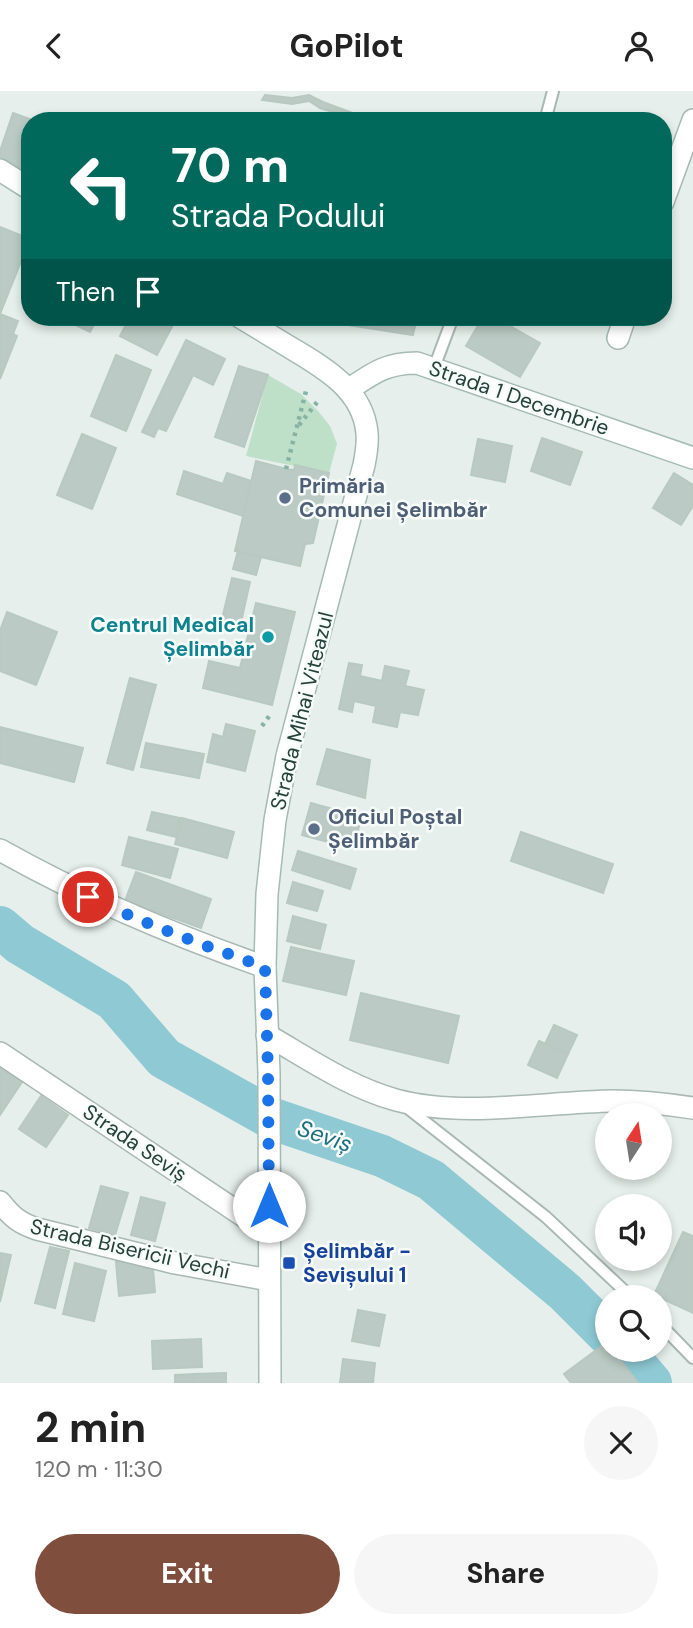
<!DOCTYPE html>
<meta charset="utf-8">
<style>
body{margin:0;font-family:"DM Sans",sans-serif;background:#f6f6f6;color:#222;height:100vh;display:flex;flex-direction:column;font-size:26px;white-space:nowrap}
*{box-sizing:border-box;margin:0}
p{font-size:23px;color:#767676}
.icon{flex:none;width:38px;height:38px;fill:none;stroke:currentColor;stroke-width:2;stroke-linecap:round;stroke-linejoin:round}
.map{position:relative;height:1292px;overflow:hidden}
.panel{display:flex;flex-direction:column;background:#fff;flex:1}
.panel>*{flex:none}
.guide{position:absolute;left:21px;top:21px;width:651px;height:214px;border-radius:28px;box-shadow:0 4px 10px #0003;background:#00695c;color:#fff;overflow:hidden}
.needle{width:46px;rotate:12deg}
.fabs{position:absolute;left:595px;top:1012px;display:grid;gap:14px}
.fabs a{display:grid;place-items:center;width:77px;height:77px;border-radius:50%;background:#fff;box-shadow:0 4px 10px #0003;font-size:35px}
.pin{position:absolute;display:grid;place-items:center;width:60px;height:60px;color:#fff;margin:-30px;border:4px solid #fff;border-radius:50%;box-shadow:0 2px 7px #0007}
.me{position:absolute;width:77px;margin:-38px;rotate:0deg;stroke-linejoin:round;filter:drop-shadow(0 0 5px #0008)}
.turn{display:flex;align-items:center;gap:24px;height:147px;padding:0 35px;font-size:32px}
.turn .icon{width:91px;height:91px;stroke-width:2.5}
.turn b{display:block;font-size:49px;line-height:60px}
.then{display:flex;align-items:center;height:66px;padding:0 35px;background:#0003;gap:14px;font-size:26px}
.round{display:grid;place-items:center;flex:none;width:74px;height:74px;border-radius:37px;background:#f6f6f6}
.overview{display:flex;align-items:center;justify-content:space-between;height:119px;padding:0 35px}
h1{font-size:42px;font-weight:700;line-height:52px}
.action{display:flex;gap:14px;margin-top:auto;padding:14px 35px}
.action a{flex:1;height:80px;border-radius:42px;background:#804e3d;color:#fff;font-size:28px;font-weight:700;line-height:80px;text-align:center}
.action a+a{background:#f6f6f6;color:#222}
header{display:flex;justify-content:space-between;align-items:center;height:91px;padding:0 35px;background:#fff;font-size:32px;font-weight:700}
.map>svg:first-child{display:block}
.green{fill:#bfe0c8}
.lines{fill:none;stroke-linecap:round;stroke-linejoin:round}
.river{stroke:#8ec9d4;stroke-width:42}
.building{fill:#bbcac4;stroke:#b8c9c2;stroke-width:2}
.lane-casing{stroke:#a8b8b2;stroke-width:14}
.street-casing{stroke:#a8b8b2;stroke-width:24}
.secondary-casing{stroke:#a4bbb3;stroke-width:24}
.path{stroke:#86b3a5;stroke-width:4.5;stroke-dasharray:3.5 5;stroke-linecap:butt}
.lane{stroke:#fff;stroke-width:10}
.street{stroke:#fff;stroke-width:21}
.secondary{stroke:#fff;stroke-width:21}
.route{stroke:#1a73e8;stroke-width:12;stroke-dasharray:0 21.6}
.service-dot{fill:#5c6f8a;stroke:#f7fbf9;stroke-width:2.5}
.culture-dot{fill:#0f9aa8;stroke:#f7fbf9;stroke-width:2.5}
.transit-dot{fill:#1a4fb4;stroke:#f7fbf9;stroke-width:2.5}
.labels{text-anchor:middle;stroke-width:5;stroke-linejoin:round;paint-order:stroke}
.street-label{font-size:21px;fill:#24423a;stroke:#f7fbf9}
.service-label{font-size:21px;font-weight:bold;fill:#4e5e75;stroke:#f7fbf9;text-anchor:start}
.culture-label{font-size:21px;font-weight:bold;fill:#0d838f;stroke:#f7fbf9;text-anchor:end}
.transit-label{font-size:21px;font-weight:bold;fill:#164399;stroke:#f7fbf9;text-anchor:start}
.water-label{font-size:23px;font-style:italic;fill:#1c6f80;stroke:#f7fbf9}
</style>
<header><svg class="icon" aria-label="back" viewBox="0 0 24 24"><path d="M15 5l-7 7 7 7"/></svg>GoPilot<svg class="icon" aria-label="person" viewBox="0 0 24 24"><circle cx="12" cy="8" r="4"/><path d="M4 21q1-7 8-7t8 7"/></svg></header>
<div class="map">
<svg width="693" height="1292" viewBox="0 0 693 1292">
<rect width="100%" height="100%" fill="#e6efeb"/>
<!-- green -->
<polygon class="green" points="268,284 301,303 318,320 330,335 337,353 329,382 246,365"/>
<g class="lines">
<!-- river -->
<g class="river">
<polyline points="0,836 20,853 114,909 164,967 273,1028 382,1065 431,1089 565,1201 607,1243"/>
<polyline points="622,1258 651,1292"/>
</g>
</g>
<!-- building -->
<g class="building">
<polygon points="265,4 292,7 309,4 323,11 374,30 358,29 320,17 309,10 292,13 262,9"/>
<polygon points="13,22 35,30 30,30 30,83 0,71 0,60"/>
<polygon points="0,136 30,148 0,223 18,230 13,243 17,245 0,288"/>
<polygon points="59,226 98,226 90,241"/>
<polygon points="130,226 163,226 174,232 157,264 120,245"/>
<polygon points="297,226 417,226 413,244"/>
<polygon points="483,226 494,226 540,252 520,286 466,255"/>
<polygon points="186,249 225,268 213,294 193,284 166,340 158,337 154,346 142,341"/>
<polygon points="116,264 151,279 126,340 91,325"/>
<polygon points="239,275 268,284 244,356 215,346"/>
<polygon points="82,343 116,357 92,418 57,404"/>
<polygon points="542,347 582,361 570,394 531,380"/>
<polygon points="478,348 512,355 505,391 471,384"/>
<polygon points="256,370 286,378 294,379 295,374 329,382 313,452 305,453 300,475 235,460"/>
<polygon points="184,380 223,393 227,382 251,390 243,425 177,403"/>
<polygon points="674,382 693,394 693,415 681,434 653,417"/>
<polygon points="238,460 261,466 256,484 233,478"/>
<polygon points="232,487 250,491 239,540 220,536"/>
<polygon points="256,512 295,521 272,614 203,597 209,570 240,577"/>
<polygon points="7,521 57,541 36,594 0,580 0,540"/>
<polygon points="349,572 362,574 360,585 382,590 385,575 409,580 405,595 424,599 418,624 400,621 397,636 373,631 376,615 354,610 352,621 339,618"/>
<polygon points="130,587 156,594 133,679 107,672"/>
<polygon points="226,633 255,640 245,680 207,671 213,643 223,646"/>
<polygon points="0,636 83,657 74,691 0,672"/>
<polygon points="146,652 204,663 199,687 141,676"/>
<polygon points="327,658 370,669 365,707 317,693"/>
<polygon points="311,712 361,726 354,758 302,744"/>
<polygon points="152,721 180,727 176,746 147,739"/>
<polygon points="182,727 234,741 227,767 175,753"/>
<polygon points="521,741 613,773 603,802 511,770"/>
<polygon points="129,746 178,758 170,787 122,774"/>
<polygon points="298,760 356,778 350,798 292,779"/>
<polygon points="136,781 211,808 201,837 125,810"/>
<polygon points="293,791 323,800 317,820 287,812"/>
<polygon points="293,825 326,834 320,858 287,850"/>
<polygon points="291,856 354,870 346,904 283,890"/>
<polygon points="361,902 459,925 448,972 350,949"/>
<polygon points="554,934 577,944 568,963 545,953"/>
<polygon points="539,950 568,963 557,987 528,974"/>
<polygon points="0,977 22,991 0,1024"/>
<polygon points="41,1005 68,1024 46,1056 19,1038"/>
<polygon points="101,1095 128,1102 115,1144 89,1137"/>
<polygon points="141,1106 165,1112 155,1150 131,1144"/>
<polygon points="683,1141 693,1145 693,1222 654,1204"/>
<polygon points="50,1156 69,1160 55,1217 35,1212"/>
<polygon points="0,1162 11,1164 0,1211"/>
<polygon points="152,1167 155,1201 119,1205 116,1171"/>
<polygon points="75,1172 106,1180 94,1230 63,1223"/>
<polygon points="358,1219 385,1224 379,1255 352,1250"/>
<polygon points="201,1248 202,1276 153,1278 152,1250"/>
<polygon points="607,1251 607,1258 612,1258 638,1292 571,1292 564,1283"/>
<polygon points="343,1268 375,1272 373,1292 340,1292"/>
<polygon points="226,1282 226,1292 194,1292 194,1283"/>
<polygon points="194,1283 194,1292 175,1292 175,1284"/>
</g>
<g class="lines">
<!-- lane casing -->
<g class="lane-casing">
<g id="lane">
<polyline points="545,30 553,0"/>
<polyline points="434,277 453,226"/>
<polyline points="405,1015 546,1126 631,1206"/>
<polyline points="660,1233 693,1267"/>
</g>
</g>
<!-- street casing -->
<g class="street-casing">
<g id="street">
<polyline points="663,111 693,29"/>
<polyline points="618,247 625,226"/>
<path d="M0 759C85 807 173 844 265 876"/>
<path d="M267 944C309 968 349 996 396 1009 463 1027 544 1011 613 1010 640 1010 667 1013 693 1017"/>
<polyline points="0,962 269,1142"/>
<path d="M0 1111C12 1126 19 1132 37 1138L175 1172 269 1189"/>
</g>
</g>
<!-- secondary casing -->
<g class="secondary-casing">
<g id="secondary">
<polyline points="0,79 30,98"/>
<path d="M240 226C255 235 271 245 286 254 321 275 363 297 367 342 368 353 366 364 364 374L287 665 275 729 267 803 265 876 269 982 270 1292"/>
<path d="M348 299C373 282 386 272 417 272L693 367"/>
</g>
</g>
<!-- path -->
<g class="path">
<polyline points="299,334 318,310"/>
<polyline points="286,378 306,300"/>
<polyline points="262,635 270,624"/>
</g>
<!-- lane -->
<use href="#lane" class="lane"/>
<!-- street -->
<use href="#street" class="street"/>
<!-- secondary -->
<use href="#secondary" class="secondary"/>
</g>
<g class="lines">
<!-- route -->
<path class="route" d="M88 806C146 833 205 855 265 876L268 982 269 1115"/>
</g>
<!-- markers -->
<g class="service-dot">
<circle cx="285" cy="407" r="7"/>
<circle cx="314" cy="738" r="7"/>
</g>
<circle class="culture-dot" cx="268" cy="546" r="7"/>
<rect class="transit-dot" x="282" y="1165" width="14" height="14" rx="3.5"/>
<g class="labels">
<!-- street labels -->
<g class="street-label">
<text transform="translate(519 307) rotate(19)" y="7">Strada 1 Decembrie</text>
<text transform="translate(302 620) rotate(-76)" y="7">Strada Mihai Viteazul</text>
<text transform="translate(135 1052) rotate(34)" y="7">Strada Seviș</text>
<text transform="translate(130 1158) rotate(13)" y="7">Strada Bisericii Vechi</text>
</g>
<!-- service labels -->
<g class="service-label">
<text x="299" y="402">Primăria<tspan x="299" dy="24">Comunei Șelimbăr</tspan></text>
<text x="328" y="733">Oficiul Poștal<tspan x="328" dy="24">Șelimbăr</tspan></text>
</g>
<!-- culture labels -->
<g class="culture-label">
<text x="254" y="541">Centrul Medical<tspan x="254" dy="24">Șelimbăr</tspan></text>
</g>
<!-- transit labels -->
<g class="transit-label">
<text x="303" y="1167">Șelimbăr -<tspan x="303" dy="24">Sevișului 1</tspan></text>
</g>
<!-- water labels -->
<g class="water-label">
<text transform="translate(325 1045) rotate(19)" y="8">Seviș</text>
</g>
</g>
</svg>
<div class="fabs">
<a><svg class="needle" viewBox="-14 -14 28 28"><path d="M0-13l5 13h-10z" fill="#e53935"/><path d="M0 13l5-13h-10z" fill="#767676"/></svg></a>
<a><svg class="icon" aria-label="sound" viewBox="0 0 24 24"><path d="M4 9h4l5-4v14l-5-4H4zM17 9q2 3 0 6"/></svg></a>
<a><svg class="icon" aria-label="search" viewBox="0 0 24 24"><circle cx="10" cy="10" r="6"/><path d="M15 15l6 6"/></svg></a>
</div>
<div class="pin" style="left:88px;top:806px;background:#d93025"><svg class="icon" aria-label="arrive" viewBox="0 0 24 24"><path d="M6 21V4h12l-3 4 3 4H6"/></svg></div>
<svg class="me" style="left:269px;top:1115px" viewBox="-20 -20 40 40"><circle r="19" fill="#fff"/><path d="M0-13L10 11 0 6-10 11z" fill="#1a73e8"/></svg>
<div class="guide">
<div class="turn"><svg class="icon" aria-label="left" viewBox="0 0 24 24"><path d="M17 20v-9H6M10 6l-5 5 5 5"/></svg><div><b>70 m</b>Strada Podului</div></div>
<div class="then">Then<svg class="icon" aria-label="arrive" viewBox="0 0 24 24"><path d="M6 21V4h12l-3 4 3 4H6"/></svg></div>
</div>
</div>
<section class="panel">
<div class="overview"><div><h1>2 min</h1><p>120 m · 11:30</p></div><a class="round"><svg class="icon" aria-label="close" viewBox="0 0 24 24"><path d="M6 6l12 12M18 6L6 18"/></svg></a></div>
<div class="action"><a>Exit</a><a>Share</a></div>
</section>
